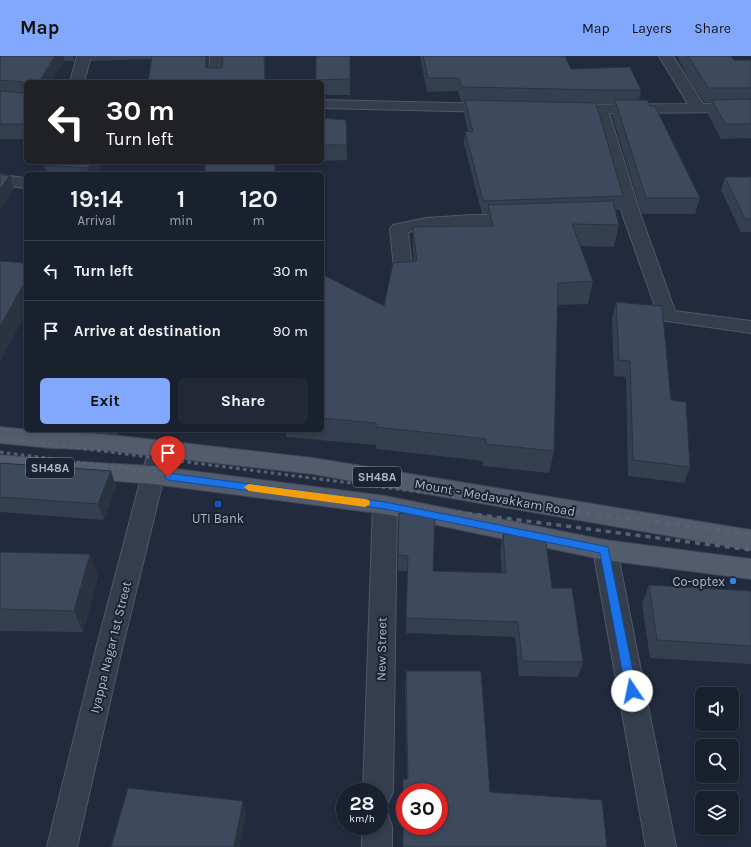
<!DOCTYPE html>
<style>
body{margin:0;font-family:Karla,sans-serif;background:#222836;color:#f1f3f6;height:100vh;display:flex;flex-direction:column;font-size:15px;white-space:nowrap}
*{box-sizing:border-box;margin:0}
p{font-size:13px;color:#9fa3aa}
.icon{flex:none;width:22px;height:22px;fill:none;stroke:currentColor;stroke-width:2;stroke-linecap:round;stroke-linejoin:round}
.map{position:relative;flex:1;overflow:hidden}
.sheet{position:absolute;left:24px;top:116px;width:300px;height:260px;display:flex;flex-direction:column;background:#19202e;border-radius:6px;box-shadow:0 2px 6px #0003,0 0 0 1px #373e4a}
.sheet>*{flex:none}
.hud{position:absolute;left:24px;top:24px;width:300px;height:84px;border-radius:6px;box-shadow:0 2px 6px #0003,0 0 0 1px #373e4a;background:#202124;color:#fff;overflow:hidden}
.tools{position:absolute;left:695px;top:631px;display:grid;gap:8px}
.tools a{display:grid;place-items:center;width:44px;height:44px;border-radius:6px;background:#19202e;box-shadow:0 2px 6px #0003,0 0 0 1px #373e4a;font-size:20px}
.speed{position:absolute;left:336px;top:727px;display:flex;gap:8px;font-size:20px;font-weight:700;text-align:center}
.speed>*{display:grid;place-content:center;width:52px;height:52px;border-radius:50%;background:#19202e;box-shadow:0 2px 6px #0003,0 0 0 1px #373e4a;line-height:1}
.speed small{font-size:10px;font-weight:400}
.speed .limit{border:6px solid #d22;background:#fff;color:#111}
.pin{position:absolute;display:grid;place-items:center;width:34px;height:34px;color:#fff;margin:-41px -17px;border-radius:50% 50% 50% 0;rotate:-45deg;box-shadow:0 0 4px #0007}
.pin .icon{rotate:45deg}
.me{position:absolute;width:44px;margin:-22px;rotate:349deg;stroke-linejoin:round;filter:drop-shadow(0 0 3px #0008)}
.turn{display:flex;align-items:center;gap:14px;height:84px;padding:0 16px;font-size:18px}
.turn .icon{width:52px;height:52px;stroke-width:2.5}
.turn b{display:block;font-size:28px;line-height:34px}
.eta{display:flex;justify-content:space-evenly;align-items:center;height:68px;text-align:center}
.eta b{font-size:24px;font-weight:700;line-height:28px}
.cta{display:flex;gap:8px;margin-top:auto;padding:8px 16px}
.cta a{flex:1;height:46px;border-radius:6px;background:#81a8fd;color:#111;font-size:16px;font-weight:700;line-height:46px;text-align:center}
.cta a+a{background:#222836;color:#f1f3f6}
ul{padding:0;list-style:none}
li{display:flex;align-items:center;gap:12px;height:60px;padding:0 16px;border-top:1px solid #373e4a}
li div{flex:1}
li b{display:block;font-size:15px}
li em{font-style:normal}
header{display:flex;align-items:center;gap:24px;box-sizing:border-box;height:56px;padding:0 20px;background:#81a8fd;color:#111}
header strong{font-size:19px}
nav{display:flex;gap:22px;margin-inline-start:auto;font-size:14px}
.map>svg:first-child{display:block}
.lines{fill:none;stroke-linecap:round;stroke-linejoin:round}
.street-casing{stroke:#515868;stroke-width:2}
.primary-casing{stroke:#3f4756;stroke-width:2}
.street{fill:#353e4d;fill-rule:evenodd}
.primary{fill:#535c6d;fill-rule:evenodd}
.rail-far1{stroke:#576174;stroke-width:3;stroke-dasharray:3.5 3.5;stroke-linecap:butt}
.rail{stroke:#576174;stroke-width:3.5;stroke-dasharray:5 5;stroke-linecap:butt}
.wall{fill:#343f50}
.shaded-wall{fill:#2b3341}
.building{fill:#3d495d;stroke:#2b3341;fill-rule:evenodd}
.route{fill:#1a73e8;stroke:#114b97}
.slow{fill:#f59e0b}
.transit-dot{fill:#1a4fb4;stroke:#1b2332;stroke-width:1.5}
.shop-dot{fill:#3f7fe0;stroke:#1b2332;stroke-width:1.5}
.labels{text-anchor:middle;stroke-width:4;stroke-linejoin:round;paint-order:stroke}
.shield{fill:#1b2332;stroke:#848b9c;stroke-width:1}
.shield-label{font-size:12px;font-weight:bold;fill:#b1b8c9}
.street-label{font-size:13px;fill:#b1b8c9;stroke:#1b2332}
.poi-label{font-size:13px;fill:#b1b8c9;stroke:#1b2332}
</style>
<header>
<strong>Map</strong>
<nav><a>Map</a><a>Layers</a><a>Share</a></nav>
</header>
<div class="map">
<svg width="751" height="791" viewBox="0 0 751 791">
<rect width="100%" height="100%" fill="#212b3d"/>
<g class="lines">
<!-- street casing -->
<g class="street-casing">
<g id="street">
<polygon points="77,0 91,0 84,26 70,26"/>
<polygon points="210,0 224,0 223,26 209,26"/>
<polygon points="659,0 673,0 703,48 751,48 751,56 609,57 641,160 675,255 751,265 751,277 660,264 623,160 594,57 564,56 562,53 564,50 569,49 688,48"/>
<polygon points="322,44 495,48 500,49 502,52 500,55 495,56 322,52"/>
<polygon points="0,119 26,122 26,132 0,129"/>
<polygon points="472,159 517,159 523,160 526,164 523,168 517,169 441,171 408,176 413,221 410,225 404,227 398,225 395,221 390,173 393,169 426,162"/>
<polygon points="95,374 117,374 111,392 103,394 95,392 92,386"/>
<polygon points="160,384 168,386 171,392 122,593 77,791 47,791 96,593 149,392 152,386"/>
<polygon points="385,440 393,443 397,449 393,736 388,746 379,750 379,736 363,736 373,449 377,443"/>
<polygon points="605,484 614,487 617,494 676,791 646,791 593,494 596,487"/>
<polygon points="379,756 388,759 392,770 392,791 362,791 362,770 379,770"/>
</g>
</g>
<!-- primary casing -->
<g class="primary-casing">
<g id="primary">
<polygon points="0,371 51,376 103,378 313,402 751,474 751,494 313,418 103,394 51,392 0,387"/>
<polygon points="0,399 35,402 43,404 46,410 43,416 35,418 0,415"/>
<polygon points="81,406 153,410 385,440 605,484 751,503 751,523 605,504 385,458 153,428 81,422 73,420 70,414 73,408"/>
</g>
</g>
<!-- street -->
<use href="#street" class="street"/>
<!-- primary -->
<use href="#primary" class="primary"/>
<!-- rail-far1 -->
<g class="rail-far1">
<polyline points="0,382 584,457"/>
<polyline points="0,396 465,457"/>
</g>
<!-- rail -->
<g class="rail">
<polyline points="457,456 751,494"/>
<polyline points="576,456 751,478"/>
</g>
</g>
<!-- wall -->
<g class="wall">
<polygon points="0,0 76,0 74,5 65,5 26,26 26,83 0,83"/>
<polygon points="90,0 209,0 208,12 222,12 265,0 266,26 148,26 151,3 91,5"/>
<polygon points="316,0 350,0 350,39 322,39 322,26 316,26"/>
<polygon points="420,0 565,0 571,13 641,34 639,44 700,142 695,158 642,158 612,59 614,48 597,48 623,140 620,154 615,154 619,169 614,191 580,190 593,225 588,248 557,249 554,395 549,417 483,410 483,405 376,393 376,389 286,381 286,374 322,374 322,218 384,250 414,206 413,193 413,171 485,170 487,158 482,158 464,88 465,75 468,76 464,57 464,46 461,45 458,35 427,36"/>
<polygon points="677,0 731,0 734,4 751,4 751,82 721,83 708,58 711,47 704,46 689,23"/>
<polygon points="322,62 346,64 347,104 322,105"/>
<polygon points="46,106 276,106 205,109 104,107 98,118 47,118 44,109"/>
<polygon points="725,121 751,121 751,176 741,176 721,134"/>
<polygon points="0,205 26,207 26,257 0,305"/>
<polygon points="616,246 671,344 690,411 684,427 628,420 626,321 614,320 612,263"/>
<polygon points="0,407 111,415 116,431 104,464 0,456"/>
<polygon points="399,457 433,515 502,517 500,494 503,478 552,532 583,606 578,621 519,620 515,581 406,577 408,515 398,515"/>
<polygon points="0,496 98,520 83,576 0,575"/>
<polygon points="649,529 751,535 751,608 650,602 642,548"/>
<polygon points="406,615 490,736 607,791 403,791 403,723 407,723 405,630"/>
</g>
<!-- shaded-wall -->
<g class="shaded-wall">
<polygon points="55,0 63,0 65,5 52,26 39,26"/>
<polygon points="73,0 76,0 74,5"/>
<polygon points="206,0 209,0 208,26 206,12"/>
<polygon points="264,0 266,12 266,26 265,26"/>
<polygon points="92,106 104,106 104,107 98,118 89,118 88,112"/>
<polygon points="10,119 14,133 0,154 0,134"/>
<polygon points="22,231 26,243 26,257 0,305 0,271"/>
<polygon points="111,415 116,431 104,464 98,448"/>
<polygon points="90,498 98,520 83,576 74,555"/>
<polygon points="243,745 246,758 240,791 234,791"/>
</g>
<!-- building -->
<g class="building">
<polygon points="0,0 55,0 39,26 26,26 26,68 0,68 0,35 23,37 23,28 22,26 0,24"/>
<polygon points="152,0 206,0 206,12 222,12 223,0 264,0 265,26 148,26"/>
<polygon points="316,0 350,0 350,23 316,24"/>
<polygon points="423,0 565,0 571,13 630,11 641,34 604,34 462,31 459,22 428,22"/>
<polygon points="688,0 731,0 734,4 751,4 751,32 708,32"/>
<polygon points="751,43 751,68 725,68 712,44"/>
<polygon points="465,44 596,47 623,140 483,145 465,75 473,76"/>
<polygon points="615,44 647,44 650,50 655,50 700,142 646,142"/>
<polygon points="322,62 346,64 347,89 322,89"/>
<polygon points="46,106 92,106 88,112 44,109"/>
<rect x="205" y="106" width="70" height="12"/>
<polygon points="0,119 10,119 0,134"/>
<polygon points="725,121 751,121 751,163 745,163"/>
<polygon points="613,145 619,169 572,168 593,225 558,227 554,395 486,388 486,383 376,371 376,367 322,362 322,218 384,250 393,207 417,205 413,171 493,170 488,149"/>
<polygon points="0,205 26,207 26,231 22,231 0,271"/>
<polygon points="616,246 662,250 671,344 686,346 690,411 633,404 630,305 619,304"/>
<polygon points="0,407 111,415 98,448 0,441"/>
<polygon points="399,457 435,459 433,515 506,517 503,478 545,479 552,532 572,532 583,606 522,605 518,566 406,562 408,500 398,499"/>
<polygon points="0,496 90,498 74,555 0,553"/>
<polygon points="649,529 751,535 751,590 657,584"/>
<path d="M406 615H481L490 736 602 744 607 791H403V723H408ZM405 736H439V770H405Z"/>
<polygon points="128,732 243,745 234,791 111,791"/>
</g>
<!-- route -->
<polygon class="route" points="168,417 385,446 608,491 637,635 635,638 632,640 628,638 626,635 600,497 385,453 168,424 164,421"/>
<!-- slow -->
<polygon class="slow" points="249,428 365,443 369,444 370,447 369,449 365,451 249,435 244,431"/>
<!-- markers -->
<rect class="transit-dot" x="214" y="444" width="8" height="8" rx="2"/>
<circle class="shop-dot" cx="733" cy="525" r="4"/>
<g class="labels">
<!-- shield labels -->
<g class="shield">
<rect x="26" y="402" width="48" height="20" rx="3"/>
<rect x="353" y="411" width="48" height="20" rx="3"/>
</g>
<g class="shield-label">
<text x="50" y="416">SH48A</text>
<text x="377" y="425">SH48A</text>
</g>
<!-- street labels -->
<g class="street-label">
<text transform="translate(495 441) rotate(10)" y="5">Mount - Medavakkam Road</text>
<text transform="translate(110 591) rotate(-76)" y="5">Iyappa Nagar 1st Street</text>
<text transform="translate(381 593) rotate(-89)" y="5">New Street</text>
</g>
<!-- poi labels -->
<g class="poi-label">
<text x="218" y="467">UTI Bank</text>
<text x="725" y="530" text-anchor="end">Co-optex</text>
</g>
</g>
</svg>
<div class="tools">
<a><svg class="icon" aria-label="sound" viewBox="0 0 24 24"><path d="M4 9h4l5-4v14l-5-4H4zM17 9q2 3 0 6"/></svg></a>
<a><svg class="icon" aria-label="search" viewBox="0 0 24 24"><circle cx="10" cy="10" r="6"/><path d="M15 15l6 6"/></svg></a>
<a><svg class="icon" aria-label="layers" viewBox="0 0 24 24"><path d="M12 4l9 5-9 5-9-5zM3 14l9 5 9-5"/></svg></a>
</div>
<div class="speed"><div>28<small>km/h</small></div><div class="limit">30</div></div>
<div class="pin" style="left:168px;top:421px;background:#d93025"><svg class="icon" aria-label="arrive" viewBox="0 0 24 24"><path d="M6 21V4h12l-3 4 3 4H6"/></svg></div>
<svg class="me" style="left:632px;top:635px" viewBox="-20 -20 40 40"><circle r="19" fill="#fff"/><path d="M0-13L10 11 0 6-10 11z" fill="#1a73e8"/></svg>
<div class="hud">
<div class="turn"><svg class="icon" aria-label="left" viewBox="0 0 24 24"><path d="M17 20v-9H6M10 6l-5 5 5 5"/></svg><div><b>30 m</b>Turn left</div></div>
</div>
<section class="sheet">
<div class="eta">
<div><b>19:14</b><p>Arrival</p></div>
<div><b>1</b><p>min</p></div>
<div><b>120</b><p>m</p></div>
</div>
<ul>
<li><svg class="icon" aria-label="left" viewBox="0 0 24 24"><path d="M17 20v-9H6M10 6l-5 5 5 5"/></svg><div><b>Turn left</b></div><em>30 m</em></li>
<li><svg class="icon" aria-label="arrive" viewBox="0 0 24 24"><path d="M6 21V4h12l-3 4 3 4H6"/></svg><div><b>Arrive at destination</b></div><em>90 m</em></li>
</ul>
<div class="cta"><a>Exit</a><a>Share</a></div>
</section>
</div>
